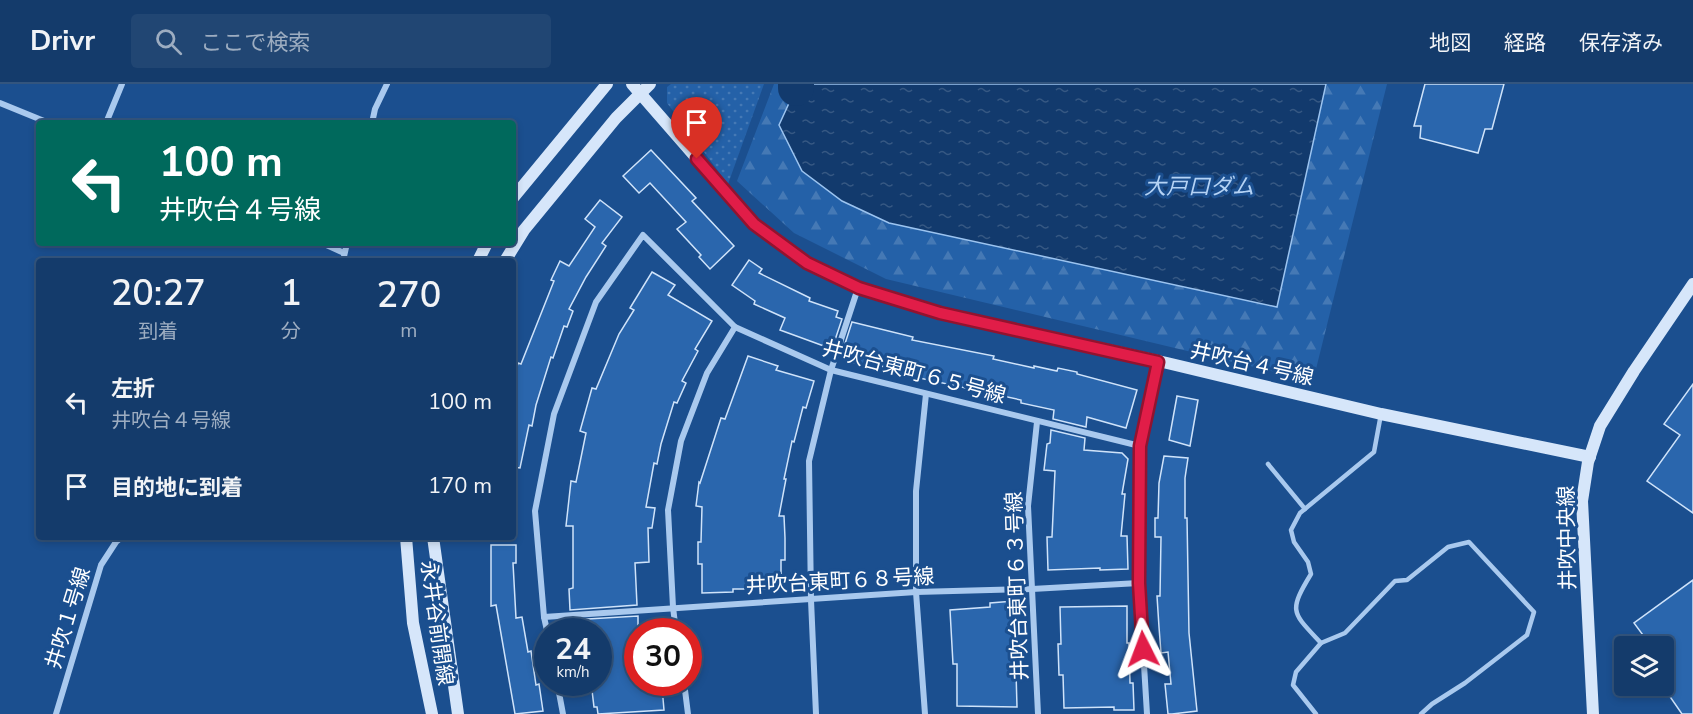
<!DOCTYPE html>
<html lang="ja">
<meta charset="utf-8">
<style>
body{margin:0;font-family:"Nunito Sans","Noto Sans JP",sans-serif;background:#214673;color:#f1f3f6;height:100vh;display:flex;flex-direction:column;font-size:22px;white-space:nowrap}
*{box-sizing:border-box;margin:0}
p{font-size:20px;color:#9dadc1}
.icon{flex:none;width:33px;height:33px;fill:none;stroke:currentColor;stroke-width:2;stroke-linecap:round;stroke-linejoin:round}
.map{position:relative;flex:1;overflow:hidden}
.drawer{position:absolute;left:36px;top:174px;width:480px;height:282px;display:flex;flex-direction:column;background:#143b6b;border-radius:6px;box-shadow:0 3px 9px #0003,0 0 0 2px #33557e}
.drawer>*{flex:none}
.guide{position:absolute;left:36px;top:36px;width:480px;height:126px;border-radius:6px;box-shadow:0 3px 9px #0003,0 0 0 2px #33557e;background:#00695c;color:#fff;overflow:hidden}
.controls{position:absolute;left:1614px;top:552px;display:grid;gap:12px}
.controls a{display:grid;place-items:center;width:60px;height:60px;border-radius:6px;background:#143b6b;box-shadow:0 3px 9px #0003,0 0 0 2px #33557e;font-size:30px}
.speed{position:absolute;left:534px;top:534px;display:flex;gap:12px;font-size:30px;font-weight:700;text-align:center}
.speed>*{display:grid;place-content:center;width:78px;height:78px;border-radius:50%;background:#143b6b;box-shadow:0 3px 9px #0003,0 0 0 2px #33557e;line-height:1}
.speed small{font-size:15px;font-weight:400}
.speed .limit{border:9px solid #d22;background:#fff;color:#111}
.pin{position:absolute;display:grid;place-items:center;width:51px;height:51px;color:#fff;margin:-62px -26px;border-radius:50% 50% 50% 0;rotate:-45deg;box-shadow:0 0 6px #0007}
.pin .icon{rotate:45deg}
.me{position:absolute;width:66px;margin:-33px;rotate:357deg;stroke-linejoin:round;filter:drop-shadow(0 0 4px #0008)}
.turn{display:flex;align-items:center;gap:21px;height:126px;padding:0 24px;font-size:27px}
.turn .icon{width:78px;height:78px;stroke-width:2.5}
.turn b{display:block;font-size:42px;line-height:51px}
.eta{display:flex;justify-content:space-evenly;align-items:center;height:102px;text-align:center}
.eta b{font-size:36px;font-weight:600;line-height:42px}
ul{padding:0;list-style:none}
li{display:flex;align-items:center;gap:18px;height:84px;padding:0 24px}
li div{flex:1}
li b{display:block;font-size:22px}
li em{font-style:normal}
header{display:flex;align-items:center;gap:36px;box-sizing:border-box;height:84px;padding:0 30px;background:#143b6b;border-bottom:2px solid #33557e}
header strong{font-size:28px}
nav{display:flex;gap:33px;margin-inline-start:auto;font-size:21px}
.search{width:420px;height:54px;background:#214673;display:flex;align-items:center;gap:15px;box-sizing:border-box;padding:0 21px;border-radius:6px;color:#9dadc1;font-size:22px}
.map>svg:first-child{display:block}
.grass{fill:url(#grass-dots)}
.forest{fill:url(#forest-firs)}
.water{fill:url(#water-ripples);stroke:#9cc4f0;stroke-width:1.5}
.lines{fill:none;stroke-linecap:round;stroke-linejoin:round}
.river{stroke:#123a6d;stroke-width:36}
.building{fill:#2a66ad;stroke:#cfe3fa;stroke-width:1.5}
.lane{stroke:#a9c9ee;stroke-width:4.5}
.street{stroke:#a9c9ee;stroke-width:6}
.secondary{stroke:#d6e6fa;stroke-width:12}
.route-casing{stroke:#92132f;stroke-width:15}
.route{stroke:#e11d48;stroke-width:10}
.labels{text-anchor:middle;stroke-width:6;stroke-linejoin:round;paint-order:stroke}
.street-label{font-size:21px;fill:#fff;stroke:#1b4f8f}
.water-label{font-size:22px;font-style:italic;fill:#b5d3f5;stroke:#1b4f8f}
</style>
<header>
<strong>Drivr</strong>
<div class="search"><svg class="icon" aria-label="search" viewBox="0 0 24 24"><circle cx="10" cy="10" r="6"/><path d="M15 15l6 6"/></svg>ここで検索</div>
<nav><a>地図</a><a>経路</a><a>保存済み</a></nav>
</header>
<div class="map">
<svg width="1693" height="630" viewBox="0 0 1693 630">
<defs>
<pattern id="grass-dots" width="8" height="8" patternUnits="userSpaceOnUse" patternTransform="scale(1.5)"><rect width="8" height="8" fill="#2461a8"/><path d="M2 2h.1M6 6h.1" fill="none" stroke="#4579b5" stroke-width="1.8" stroke-linecap="round"/></pattern>
<pattern id="forest-firs" width="22" height="20" patternUnits="userSpaceOnUse" patternTransform="scale(1.5)"><rect width="22" height="20" fill="#2461a8"/><path d="M5 1l3.5 6h-7zM16 11l3.5 6h-7z" fill="#4579b5"/></pattern>
<pattern id="water-ripples" width="26" height="14" patternUnits="userSpaceOnUse" patternTransform="scale(1.5)"><rect width="26" height="14" fill="#123a6d"/><path d="M2 4q2-2 4 0t4 0M15 11q2-2 4 0t4 0" fill="none" stroke="#365883"/></pattern>
</defs>
<rect width="100%" height="100%" fill="#1b4f8f"/>
<!-- grass -->
<polygon class="grass" points="671,0 764,0 728,100 667,19 667,3"/>
<!-- forest -->
<polygon class="forest" points="774,0 803,0 796,4 842,117 889,139 1276,223 1326,0 1387,0 1313,297 886,195 794,149 737,97"/>
<!-- water -->
<polygon class="water" points="803,0 1326,0 1277,223 889,139 842,117 802,87 779,41 796,4"/>
<g class="lines">
<!-- river -->
<polyline class="river" points="796,4 796,0"/>
</g>
<!-- building -->
<g class="building">
<polygon points="1425,0 1504,0 1492,45 1485,45 1478,69 1420,54 1421,42 1414,42"/>
<polygon points="651,66 696,114 692,117 734,162 710,185 699,173 701,171 677,145 686,138 650,99 639,109 623,92"/>
<polygon points="600,116 622,133 602,159 606,162 586,193 569,225 573,227 567,243 564,242 553,274 551,273 536,321 532,342 529,341 520,384 513,383 513,297 518,279 521,280 554,197 551,196 560,177 569,182 595,143 585,135"/>
<polygon points="749,176 762,185 759,189 810,214 809,217 838,227 836,233 842,235 832,265 780,246 785,234 754,220 755,217 732,201"/>
<polygon points="652,188 675,201 668,211 712,237 695,265 698,267 682,297 686,299 677,319 674,318 661,360 657,380 654,379 646,423 655,424 652,444 648,444 649,478 635,479 637,521 570,526 569,505 573,504 573,442 566,442 571,397 576,398 586,349 580,347 592,304 596,305 619,250 634,226 630,224"/>
<polygon points="852,238 913,253 912,256 994,272 993,275 1034,284 1034,282 1057,287 1058,284 1077,288 1077,290 1137,306 1126,344 1087,333 1086,343 1053,335 1054,326 1021,319 1021,316 910,292 911,289 872,280 871,283 849,278 851,271 842,269"/>
<polygon points="748,272 778,282 776,286 814,297 806,324 803,323 794,358 792,357 784,395 786,395 779,432 784,432 785,454 785,476 781,476 781,505 733,505 733,508 702,509 702,480 698,480 698,458 701,458 702,423 696,422 699,398 700,399 721,334 725,335"/>
<polygon points="1693,300 1693,429 1647,397 1680,351 1664,340"/>
<polygon points="1177,312 1198,316 1190,362 1169,356"/>
<polygon points="1051,346 1085,354 1084,366 1122,369 1128,375 1122,410 1125,410 1121,452 1127,452 1128,485 1100,486 1100,484 1048,486 1047,453 1052,453 1055,387 1044,386 1047,360 1050,359"/>
<polygon points="1164,372 1188,374 1185,394 1185,434 1187,434 1189,549 1197,627 1172,630 1168,630 1165,600 1171,600 1168,568 1161,569 1159,543 1157,512 1160,512 1161,453 1155,453 1155,434 1158,434 1159,399"/>
<polygon points="491,461 516,461 516,479 513,479 516,534 522,533 528,568 531,567 536,601 539,600 543,627 515,630 496,521 491,522"/>
<polygon points="1693,496 1693,630 1682,630 1664,604 1664,562 1651,562 1634,539"/>
<polygon points="1014,517 1017,623 957,622 957,580 953,580 950,526 990,523 990,519"/>
<polygon points="1127,522 1127,559 1129,559 1130,599 1133,599 1134,626 1114,626 1114,623 1064,624 1063,591 1059,591 1058,560 1061,560 1060,523"/>
<polygon points="638,532 638,598 658,598 659,604 662,603 664,626 598,630 597,623 594,623 591,598 598,598 598,548 572,548 571,536"/>
</g>
<g class="lines">
<!-- lane -->
<g class="lane">
<polyline points="1268,380 1305,425"/>
<path d="M1321 559C1292 528 1288 528 1311 490L1308 478 1294 458 1291 446 1300 429 1374 368 1381 330"/>
<polyline points="1316,630 1293,601 1296,588 1321,559 1345,549 1395,497 1407,496 1448,463 1469,458 1534,528 1527,551 1465,599 1432,620 1421,630"/>
</g>
<!-- street -->
<g class="street">
<polyline points="0,19 49,39"/>
<polyline points="106,39 122,0"/>
<polyline points="372,39 375,25 387,0"/>
<polyline points="322,159 344,169"/>
<polyline points="343,177 347,159"/>
<polyline points="1037,338 1028,422 1038,630"/>
<polyline points="544,533 916,508 1032,505 1139,499"/>
<polyline points="676,548 673,523 668,426 681,357 707,289 735,243"/>
<polyline points="548,551 544,533 535,427 554,330 596,218 643,151 735,243 831,286 1140,362"/>
<polyline points="557,598 563,630"/>
<polyline points="684,598 688,630"/>
<polyline points="56,630 101,481 116,458 122,453"/>
<polyline points="816,630 811,516 809,377 831,286 858,204"/>
<polyline points="925,630 916,508 916,407 926,310"/>
<polyline points="1147,630 1139,499 1140,362 1158,278"/>
</g>
<!-- secondary -->
<g class="secondary">
<polyline points="632,0 754,140 807,179 859,204 940,229 1167,279 1381,330 1590,373"/>
<polyline points="513,114 607,0"/>
<polyline points="478,177 487,159"/>
<polyline points="505,177 524,146 616,34 650,0"/>
<polyline points="406,453 413,539 432,630"/>
<polyline points="433,453 458,630"/>
<polyline points="1593,630 1582,417 1588,378 1600,342 1634,287 1693,200"/>
</g>
</g>
<g class="lines">
<!-- route casing -->
<g class="route-casing">
<polyline id="route" points="697,75 754,140 807,179 859,204 940,229 1158,278 1140,362 1139,499 1143,565"/>
</g>
<!-- route -->
<use href="#route" class="route"/>
</g>
<g class="labels">
<!-- street labels -->
<g class="street-label">
<text transform="translate(1252 280) rotate(13)" y="7">井吹台４号線</text>
<text transform="translate(914 288) rotate(15)" y="7">井吹台東町６５号線</text>
<text transform="translate(1567 454) rotate(-91)" y="7">井吹中央線</text>
<text transform="translate(840 497) rotate(-3)" y="7">井吹台東町６８号線</text>
<text transform="translate(1017 502) rotate(-92)" y="7">井吹台東町６３号線</text>
<text transform="translate(68 534) rotate(-73)" y="7">井吹１号線</text>
<text transform="translate(437 539) rotate(82)" y="7">永井谷前開線</text>
</g>
<!-- water labels -->
<g class="water-label">
<text x="1199" y="110">大戸口ダム</text>
</g>
</g>
</svg>
<div class="controls">
<a><svg class="icon" aria-label="layers" viewBox="0 0 24 24"><path d="M12 4l9 5-9 5-9-5zM3 14l9 5 9-5"/></svg></a>
</div>
<div class="speed"><div>24<small>km/h</small></div><div class="limit">30</div></div>
<div class="pin" style="left:697px;top:75px;background:#d93025"><svg class="icon" aria-label="arrive" viewBox="0 0 24 24"><path d="M6 21V4h12l-3 4 3 4H6"/></svg></div>
<svg class="me" style="left:1143px;top:565px" viewBox="-20 -20 40 40"><path d="M0-17L14 15 0 8-14 15z" fill="#e11d48" stroke="#fff" stroke-width="4"/></svg>
<div class="guide">
<div class="turn"><svg class="icon" aria-label="left" viewBox="0 0 24 24"><path d="M17 20v-9H6M10 6l-5 5 5 5"/></svg><div><b>100 m</b>井吹台４号線</div></div>
</div>
<section class="drawer">
<div class="eta">
<div><b>20:27</b><p>到着</p></div>
<div><b>1</b><p>分</p></div>
<div><b>270</b><p>m</p></div>
</div>
<ul>
<li><svg class="icon" aria-label="left" viewBox="0 0 24 24"><path d="M17 20v-9H6M10 6l-5 5 5 5"/></svg><div><b>左折</b><p>井吹台４号線</p></div><em>100 m</em></li>
<li><svg class="icon" aria-label="arrive" viewBox="0 0 24 24"><path d="M6 21V4h12l-3 4 3 4H6"/></svg><div><b>目的地に到着</b></div><em>170 m</em></li>
</ul>
</section>
</div>
